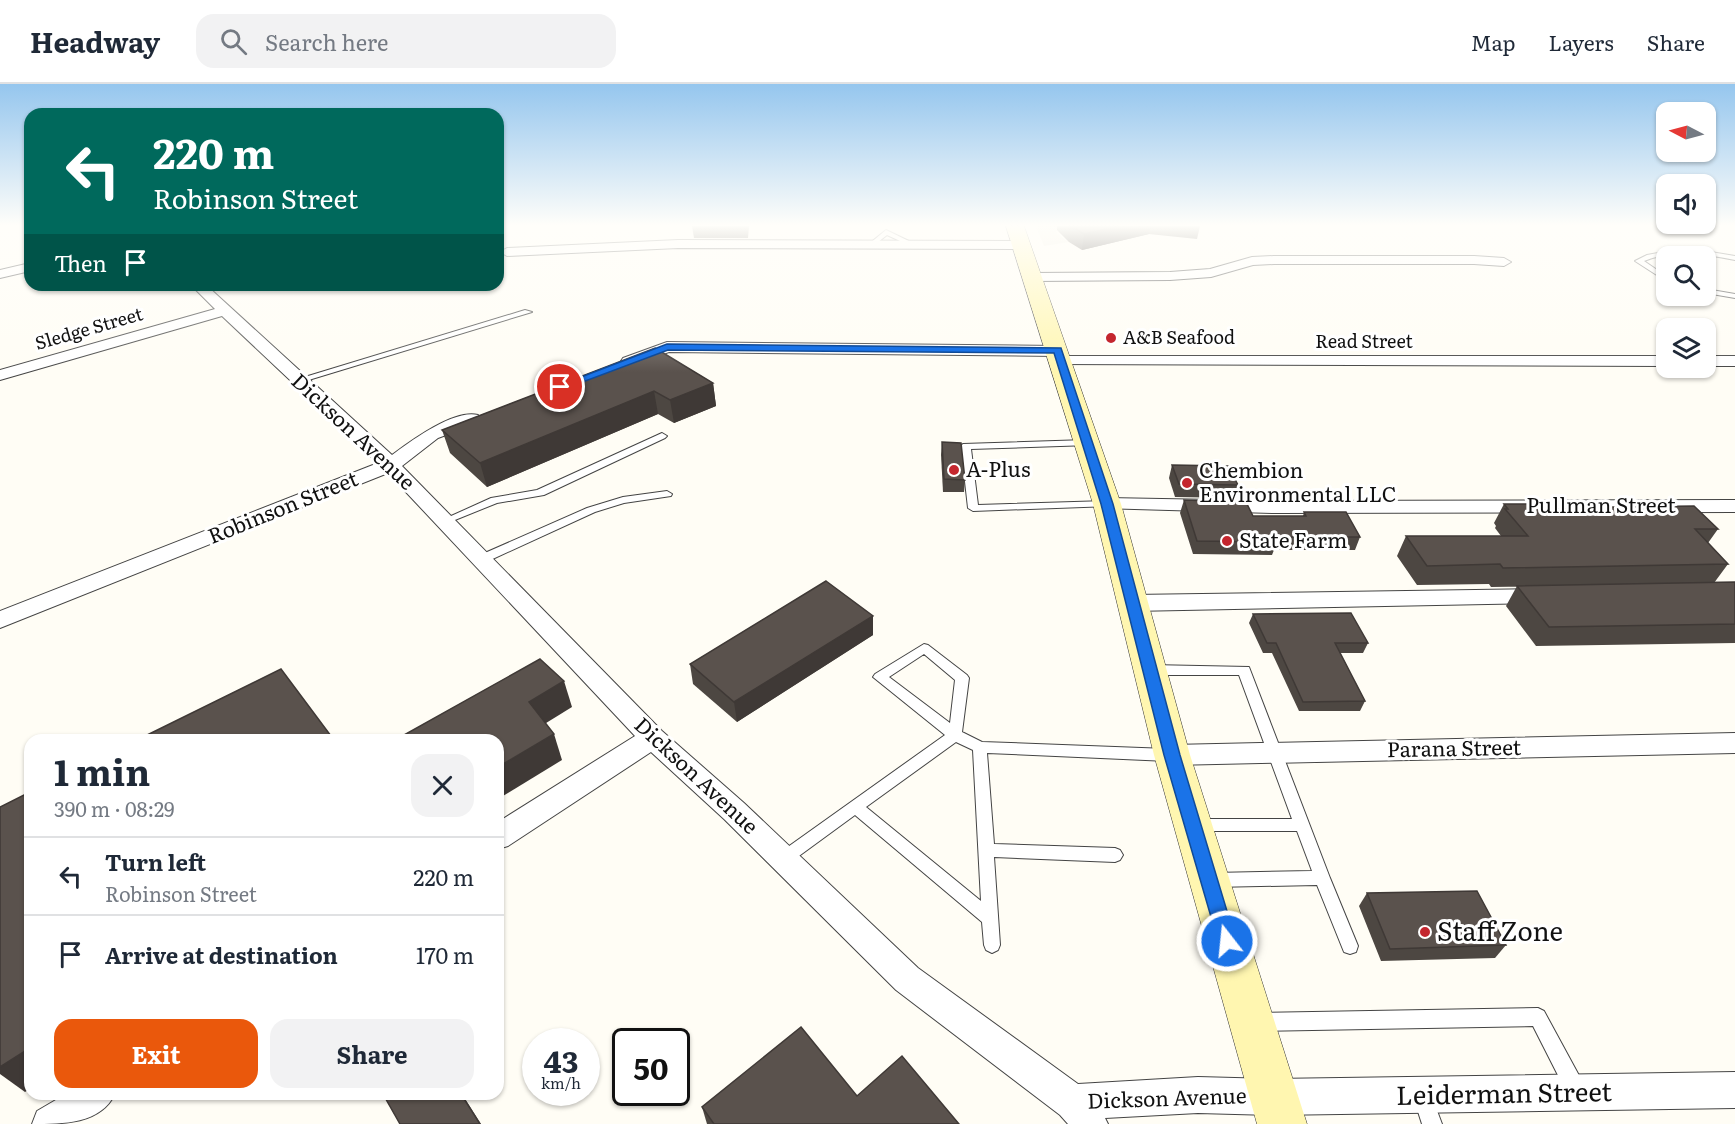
<!DOCTYPE html>
<meta charset="utf-8">
<style>
body{margin:0;font-family:Literata,serif;background:#f2f2f3;color:#1f2937;height:100vh;display:flex;flex-direction:column;font-size:22px;white-space:nowrap}
*{box-sizing:border-box;margin:0}
p{font-size:20px;color:#747a83}
.icon{flex:none;width:33px;height:33px;fill:none;stroke:currentColor;stroke-width:2;stroke-linecap:round;stroke-linejoin:round}
.map{position:relative;flex:1;overflow:hidden}
.panel{position:absolute;left:24px;top:650px;width:480px;height:366px;display:flex;flex-direction:column;background:#fff;border-radius:18px;box-shadow:0 2px 4px #0004}
.panel>*{flex:none}
.hud{position:absolute;left:24px;top:24px;width:480px;height:183px;border-radius:18px;box-shadow:0 2px 4px #0004;background:#00695c;color:#fff;overflow:hidden}
.needle{width:39px;rotate:276deg}
.fabs{position:absolute;left:1656px;top:18px;display:grid;gap:12px}
.fabs a{display:grid;place-items:center;width:60px;height:60px;border-radius:12px;background:#fff;box-shadow:0 2px 4px #0004;font-size:30px}
.speed{position:absolute;left:522px;top:944px;display:flex;gap:12px;font-size:30px;font-weight:700;text-align:center}
.speed>*{display:grid;place-content:center;width:78px;height:78px;border-radius:50%;background:#fff;box-shadow:0 2px 4px #0004;line-height:1}
.speed small{font-size:15px;font-weight:400}
.speed .limit{border:3px solid #111;border-radius:9px;background:#fff;color:#111}
.pin{position:absolute;display:grid;place-items:center;width:51px;height:51px;color:#fff;margin:-26px;border:3px solid #fff;border-radius:50%;box-shadow:0 2px 6px #0007}
.me{position:absolute;width:66px;margin:-33px;rotate:344deg;stroke-linejoin:round;filter:drop-shadow(0 0 4px #0008)}
.turn{display:flex;align-items:center;gap:21px;height:126px;padding:0 30px;font-size:27px}
.turn .icon{width:78px;height:78px;stroke-width:2.5}
.turn b{display:block;font-size:42px;line-height:51px}
.then{display:flex;align-items:center;height:57px;padding:0 30px;background:#0003;gap:12px;font-size:22px}
.round{display:grid;place-items:center;flex:none;width:63px;height:63px;border-radius:18px;background:#f2f2f3}
.overview{display:flex;align-items:center;justify-content:space-between;height:102px;padding:0 30px}
h1{font-size:36px;font-weight:700;line-height:45px}
.action{display:flex;gap:12px;margin-top:auto;padding:12px 30px}
.action a{flex:1;height:69px;border-radius:18px;background:#ea580c;color:#fff;font-size:24px;font-weight:700;line-height:69px;text-align:center}
.action a+a{background:#f2f2f3;color:#1f2937}
ul{padding:0;list-style:none}
li{display:flex;align-items:center;gap:18px;height:78px;padding:0 30px;border-top:2px solid #e0e1e3}
li div{flex:1}
li b{display:block;font-size:22px}
li em{font-style:normal}
header{display:flex;align-items:center;gap:36px;box-sizing:border-box;height:84px;padding:0 30px;background:#fff;border-bottom:2px solid #e0e1e3}
header strong{font-size:28px}
nav{display:flex;gap:33px;margin-inline-start:auto;font-size:21px}
.search{width:420px;height:54px;background:#f2f2f3;display:flex;align-items:center;gap:15px;box-sizing:border-box;padding:0 21px;border-radius:18px;color:#747a83;font-size:22px}
.map>svg:first-child{display:block}
.plaza{fill:#f1ede2}
.lines{fill:none;stroke-linecap:round;stroke-linejoin:round}
.service-casing{stroke:#444;stroke-width:2}
.minor-casing{stroke:#444;stroke-width:2}
.secondary-casing{stroke:#333;stroke-width:1}
.service{fill:#fff;fill-rule:evenodd}
.minor{fill:#fff;fill-rule:evenodd}
.secondary{fill:#fff6b0;fill-rule:evenodd}
.wall{fill:#4d4742}
.shaded-wall{fill:#3f3936}
.building{fill:#5a524d;stroke:#3f3936;stroke-width:1.5}
.route{fill:#1a73e8;stroke:#114b97;stroke-width:1.5}
.poi-dot{fill:#c4262e;stroke:#fff;stroke-width:2}
.labels{text-anchor:middle;stroke-width:6;stroke-linejoin:round;paint-order:stroke}
.far-street-label{font-size:18px;fill:#111;stroke:#fff}
.far-poi-label{font-size:18px;fill:#111;stroke:#fff;text-anchor:start}
.street-label{font-size:21px;fill:#111;stroke:#fff}
.poi-label{font-size:21px;fill:#111;stroke:#fff;text-anchor:start}
.near-poi-label{font-size:26px;fill:#111;stroke:#fff;text-anchor:start}
.near-street-label{font-size:26px;fill:#111;stroke:#fff}
</style>
<header>
<strong>Headway</strong>
<div class="search"><svg class="icon" aria-label="search" viewBox="0 0 24 24"><circle cx="10" cy="10" r="6"/><path d="M15 15l6 6"/></svg>Search here</div>
<nav><a>Map</a><a>Layers</a><a>Share</a></nav>
</header>
<div class="map">
<svg width="1735" height="1040" viewBox="0 0 1735 1040">
<rect width="100%" height="100%" fill="#fffdf5"/>
<!-- plaza -->
<polygon class="plaza" points="1036,142 1062,142 1056,147 1057,150 1069,158 1044,162"/>
<g class="lines">
<!-- service casing -->
<g class="service-casing">
<g id="service">
<polygon points="886,146 915,160 917,161 911,162 887,151 873,162 869,162 869,160"/>
<path d="M1674 166H1699L1735 172V176C1705 170 1673 165 1644 177L1666 192V197L1635 177 1647 171Z"/>
<polygon points="1706,205 1735,210 1735,214 1706,209"/>
<polygon points="525,226 532,228 302,298 296,298 295,296"/>
<polygon points="662,349 667,352 665,354 544,411 497,419 445,440 440,437 491,414 537,406"/>
<polygon points="1087,356 1090,357 1090,361 971,365 978,421 1107,417 1112,420 1111,422 973,427 968,424 961,362 963,360"/>
<polygon points="667,407 672,410 671,412 624,419 595,428 486,478 478,478 476,475 478,472 587,424 623,413"/>
<path d="M924 560 928 561 967 591 969 594 962 648 982 658 1168 665 1173 667 1175 671 1173 675 1168 677 987 669 994 760 1115 764 1120 766 1123 771 1120 776 1115 778 994 773 1000 861 998 866 992 869 986 866 984 861 982 838 855 731 788 780 783 782 778 780 775 775 778 770 945 651 873 593 875 590ZM924 570 955 596 950 639 889 593ZM956 658 973 666 981 817 866 723Z"/>
<polygon points="1150,581 1249,583 1330,794 1358,862 1356,868 1350,870 1344,868 1317,801 1213,803 1207,801 1205,796 1207,791 1213,789 1312,787 1297,747 1197,747 1192,745 1189,741 1192,737 1197,735 1292,735 1239,591 1150,591 1145,589 1144,586 1145,583"/>
<polygon points="1538,924 1544,927 1582,997 1584,1004 1582,1011 1575,1013 1568,1011 1533,942 1258,947 1252,944 1249,938 1252,932 1258,929"/>
<polygon points="1423,1006 1430,1008 1442,1040 1422,1040 1414,1015 1416,1008"/>
</g>
</g>
<!-- minor casing -->
<g class="minor-casing">
<g id="minor">
<polygon points="678,156 1020,157 1027,161 1020,165 678,164 507,172 500,168 507,164"/>
<polygon points="1474,172 1504,174 1511,178 1504,182 1474,180 1274,180 1253,181 1211,193 1170,196 1032,197 1025,193 1032,189 1170,188 1210,185 1252,173 1274,172"/>
<polygon points="30,179 30,187 0,194 0,186"/>
<path d="M191 201H206L392 371C411 357 454 325 478 331L481 335 478 339 438 354 402 382 662 647 744 719 918 884 1078 1000 1198 993 1273 995 1735 988V1024L1273 1031 1198 1029 1105 1034 1108 1040H1068L1060 1031 896 906 724 735 651 668 508 762 498 765V738L635 652 388 389 0 544V527L378 379 222 232 0 296V286L215 225Z"/>
<polygon points="667,258 1057,262 1065,267 1057,272 669,268 629,282 621,277 623,274"/>
<polygon points="1061,272 1666,272 1666,282 1055,280 1053,277"/>
<rect x="1706" y="272" width="29" height="10"/>
<polygon points="1107,414 1272,417 1735,416 1735,428 1272,429 1100,424 1097,420 1100,416"/>
<polygon points="1542,505 1550,507 1553,512 1550,517 1542,519 1132,527 1124,524 1121,519 1124,514 1132,511"/>
<polygon points="1735,649 1735,669 1172,681 1163,678 1159,671 1163,664 1172,661"/>
<path d="M66 1010H115C100 1040 64 1040 32 1040L37 1027Z"/>
</g>
</g>
<!-- secondary casing -->
<g class="secondary-casing">
<polygon id="secondary" points="1006,142 1024,142 1121,420 1190,671 1307,1040 1257,1040 1154,671 1093,420"/>
</g>
<!-- service -->
<use href="#service" class="service"/>
<!-- minor -->
<use href="#minor" class="minor"/>
<!-- secondary -->
<use href="#secondary" class="secondary"/>
</g>
<!-- wall -->
<g class="wall">
<polygon points="692,142 749,142 748,154 694,154"/>
<polygon points="1057,142 1200,142 1197,155 1149,150 1082,166 1069,158 1057,146"/>
<polygon points="655,264 713,299 716,322 674,339 658,330 487,403 450,369 442,346"/>
<polygon points="942,358 965,396 964,408 943,408 941,371"/>
<polygon points="1172,381 1238,401 1234,414 1175,413 1169,394"/>
<polygon points="1184,416 1253,432 1303,432 1304,428 1360,453 1355,466 1274,466 1272,471 1193,470 1180,429"/>
<polygon points="1504,420 1718,445 1708,459 1728,480 1714,499 1735,498 1735,559 1536,562 1506,522 1517,502 1547,502 1491,503 1489,500 1417,501 1397,472 1406,452 1501,452 1495,444 1496,442 1494,439"/>
<polygon points="1253,530 1368,559 1363,569 1340,569 1365,617 1360,627 1299,627 1272,569 1263,569 1249,539"/>
<polygon points="873,532 873,551 737,638 693,600 690,580"/>
<polygon points="1367,809 1506,861 1495,874 1381,877 1359,822"/>
<polygon points="857,1012 959,1040 707,1040 702,1023"/>
</g>
<!-- shaded-wall -->
<g class="shaded-wall">
<polygon points="1119,142 1151,142 1149,150 1082,166 1084,150"/>
<polygon points="713,299 716,322 674,339 670,316"/>
<polygon points="654,307 658,330 487,403 480,379"/>
<polygon points="873,532 873,551 737,638 734,618"/>
<polygon points="564,597 572,623 538,644 529,618"/>
<polygon points="554,650 562,676 498,715 498,683"/>
<polygon points="30,964 30,1005 25,1008 0,990 0,983"/>
<polygon points="461,1010 462,1010 481,1040 480,1040"/>
</g>
<!-- building -->
<g class="building">
<polygon points="1071,142 1119,142 1084,150"/>
<polygon points="655,264 713,299 670,316 654,307 480,379 442,346"/>
<polygon points="942,358 961,359 965,396 944,395"/>
<polygon points="1172,381 1228,382 1238,401 1179,400"/>
<polygon points="1184,416 1246,418 1253,432 1306,432 1304,428 1346,428 1360,453 1274,453 1276,458 1197,457"/>
<polygon points="1504,420 1533,420 1536,424 1694,422 1718,445 1695,445 1728,480 1503,484 1500,480 1427,482 1406,452 1528,452 1505,425 1508,425"/>
<polygon points="826,497 873,532 734,618 690,580"/>
<polygon points="1735,498 1735,540 1549,543 1517,502"/>
<polygon points="1351,529 1368,559 1335,559 1365,617 1303,618 1276,559 1267,559 1253,530"/>
<polygon points="540,575 564,597 529,618 554,650 498,683 498,656 395,656"/>
<polygon points="281,585 334,656 137,656"/>
<polygon points="30,708 30,964 0,983 0,723"/>
<polygon points="1477,807 1506,861 1390,865 1367,809"/>
<polygon points="801,943 857,1012 902,972 959,1040 714,1040 702,1023"/>
<polygon points="383,1010 461,1010 480,1040 400,1040"/>
</g>
<!-- sky -->
<linearGradient id="sky" x2="0" y2="1"><stop stop-color="#95c6ee"/><stop offset="0.49" stop-color="#fffefa"/><stop offset="1" stop-color="#fffefa" stop-opacity="0"/></linearGradient>
<rect width="1735" height="288" fill="url(#sky)"/>
<!-- route -->
<polygon class="route" points="667,260 1061,264 1113,420 1180,671 1236,857 1234,863 1227,866 1220,863 1218,857 1164,671 1101,420 1054,269 668,266 564,305 555,303"/>
<!-- markers -->
<g class="poi-dot">
<circle cx="1111" cy="254" r="6"/>
<circle cx="954" cy="386" r="6"/>
<circle cx="1187" cy="399" r="6"/>
<circle cx="1227" cy="457" r="6"/>
<circle cx="1425" cy="848" r="6"/>
</g>
<g class="labels">
<!-- far-street labels -->
<g class="far-street-label">
<text transform="translate(89 245) rotate(-16)" y="6">Sledge Street</text>
<text x="1364" y="264">Read Street</text>
</g>
<!-- far-poi labels -->
<g class="far-poi-label">
<text x="1123" y="260">A&amp;B Seafood</text>
</g>
<!-- street labels -->
<g class="street-label">
<text transform="translate(353 348) rotate(43)" y="7">Dickson Avenue</text>
<text x="1601" y="429">Pullman Street</text>
<text transform="translate(283 424) rotate(-22)" y="7">Robinson Street</text>
<text transform="translate(1454 665) rotate(-1)" y="7">Parana Street</text>
<text transform="translate(696 692) rotate(43)" y="7">Dickson Avenue</text>
<text transform="translate(1167 1015) rotate(-2)" y="7">Dickson Avenue</text>
</g>
<!-- poi labels -->
<g class="poi-label">
<text x="966" y="393">A-Plus</text>
<text x="1199" y="394">Chembion<tspan x="1199" dy="24">Environmental LLC</tspan></text>
<text x="1239" y="464">State Farm</text>
</g>
<!-- near-poi labels -->
<g class="near-poi-label">
<text x="1437" y="857">Staff Zone</text>
</g>
<!-- near-street labels -->
<g class="near-street-label">
<text transform="translate(1504 1010) rotate(-1)" y="9">Leiderman Street</text>
</g>
</g>
</svg>
<div class="fabs">
<a><svg class="needle" viewBox="-14 -14 28 28"><path d="M0-13l5 13h-10z" fill="#e53935"/><path d="M0 13l5-13h-10z" fill="#747a83"/></svg></a>
<a><svg class="icon" aria-label="sound" viewBox="0 0 24 24"><path d="M4 9h4l5-4v14l-5-4H4zM17 9q2 3 0 6"/></svg></a>
<a><svg class="icon" aria-label="search" viewBox="0 0 24 24"><circle cx="10" cy="10" r="6"/><path d="M15 15l6 6"/></svg></a>
<a><svg class="icon" aria-label="layers" viewBox="0 0 24 24"><path d="M12 4l9 5-9 5-9-5zM3 14l9 5 9-5"/></svg></a>
</div>
<div class="speed"><div>43<small>km/h</small></div><div class="limit">50</div></div>
<div class="pin" style="left:560px;top:303px;background:#d93025"><svg class="icon" aria-label="arrive" viewBox="0 0 24 24"><path d="M6 21V4h12l-3 4 3 4H6"/></svg></div>
<svg class="me" style="left:1227px;top:857px" viewBox="-20 -20 40 40"><circle r="17" fill="#1a73e8" stroke="#fff" stroke-width="3"/><path d="M0-11L8 9 0 5-8 9z" fill="#fff"/></svg>
<div class="hud">
<div class="turn"><svg class="icon" aria-label="left" viewBox="0 0 24 24"><path d="M17 20v-9H6M10 6l-5 5 5 5"/></svg><div><b>220 m</b>Robinson Street</div></div>
<div class="then">Then<svg class="icon" aria-label="arrive" viewBox="0 0 24 24"><path d="M6 21V4h12l-3 4 3 4H6"/></svg></div>
</div>
<section class="panel">
<div class="overview"><div><h1>1 min</h1><p>390 m · 08:29</p></div><a class="round"><svg class="icon" aria-label="close" viewBox="0 0 24 24"><path d="M6 6l12 12M18 6L6 18"/></svg></a></div>
<ul>
<li><svg class="icon" aria-label="left" viewBox="0 0 24 24"><path d="M17 20v-9H6M10 6l-5 5 5 5"/></svg><div><b>Turn left</b><p>Robinson Street</p></div><em>220 m</em></li>
<li><svg class="icon" aria-label="arrive" viewBox="0 0 24 24"><path d="M6 21V4h12l-3 4 3 4H6"/></svg><div><b>Arrive at destination</b></div><em>170 m</em></li>
</ul>
<div class="action"><a>Exit</a><a>Share</a></div>
</section>
</div>
